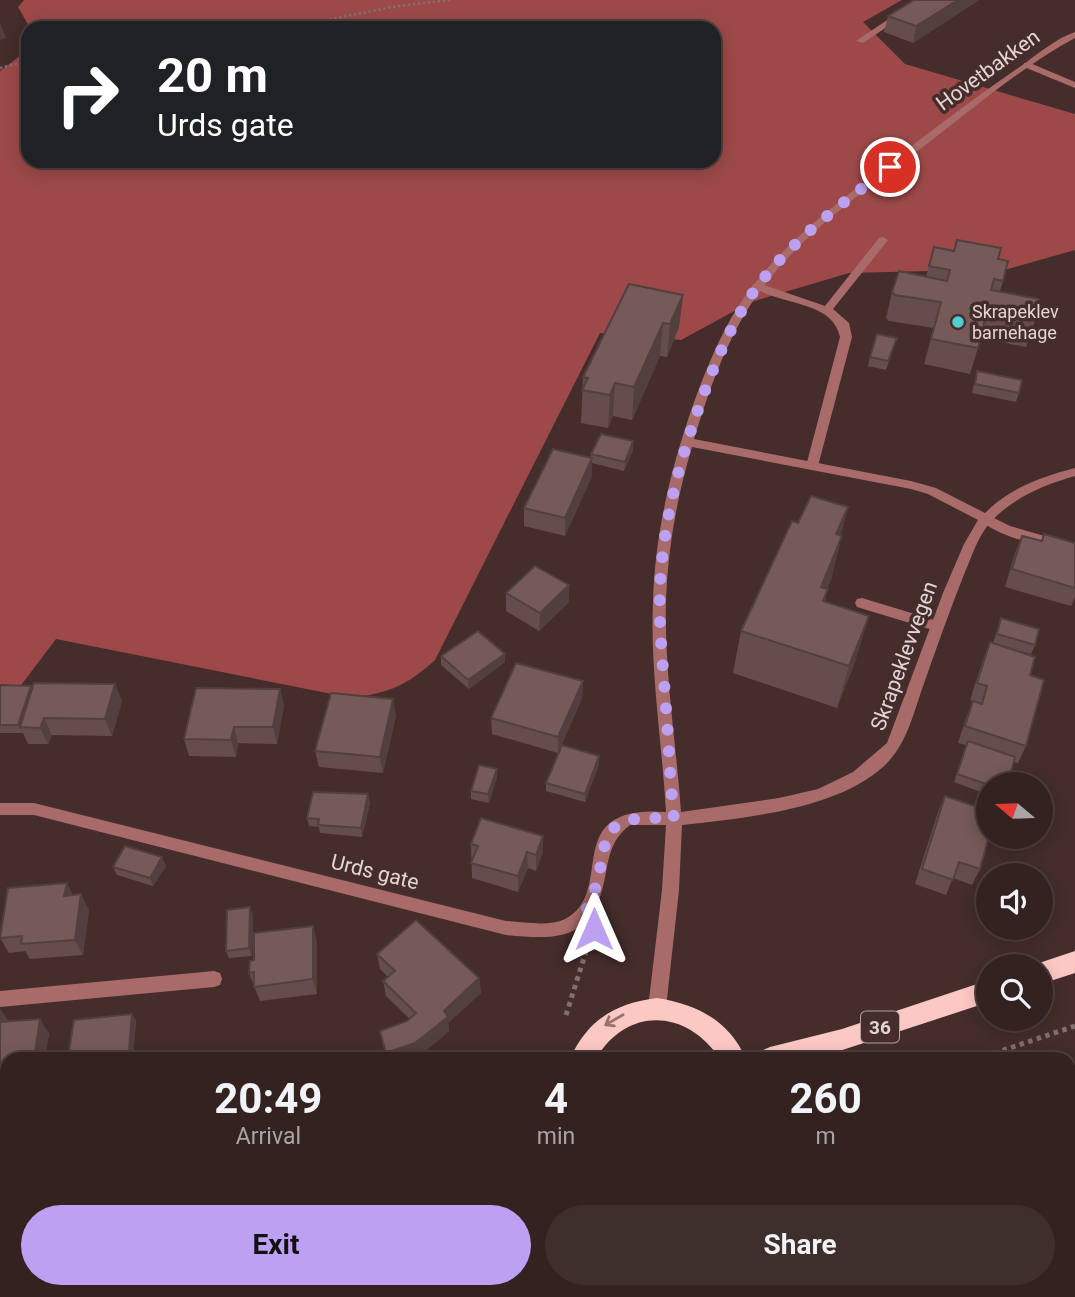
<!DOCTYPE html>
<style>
body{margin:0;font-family:Roboto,sans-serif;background:#3e2f2d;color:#f1f3f6;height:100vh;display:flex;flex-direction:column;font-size:26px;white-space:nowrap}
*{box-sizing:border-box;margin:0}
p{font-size:23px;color:#a9a4a5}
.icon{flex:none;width:38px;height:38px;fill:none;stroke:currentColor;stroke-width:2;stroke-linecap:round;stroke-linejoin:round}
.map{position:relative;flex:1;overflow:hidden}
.drawer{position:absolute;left:0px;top:1052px;width:1076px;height:247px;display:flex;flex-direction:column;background:#332220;border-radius:21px 21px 0 0;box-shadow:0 4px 18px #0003,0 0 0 2px #4e3f3e}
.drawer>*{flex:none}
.guide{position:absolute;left:21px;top:21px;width:700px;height:147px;border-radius:21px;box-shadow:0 4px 18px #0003,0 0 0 2px #4e3f3e;background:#202124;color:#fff;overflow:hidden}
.needle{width:46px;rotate:289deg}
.controls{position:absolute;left:976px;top:772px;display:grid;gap:14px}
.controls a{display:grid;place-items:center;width:77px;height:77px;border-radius:50%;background:#332220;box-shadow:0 4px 18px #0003,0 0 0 2px #4e3f3e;font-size:35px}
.pin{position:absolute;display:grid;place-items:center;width:60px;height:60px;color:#fff;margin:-30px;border:4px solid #fff;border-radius:50%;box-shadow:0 2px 7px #0007}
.me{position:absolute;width:77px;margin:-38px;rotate:0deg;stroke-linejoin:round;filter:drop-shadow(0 0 5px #0008)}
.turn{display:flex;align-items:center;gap:24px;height:147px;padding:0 21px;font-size:32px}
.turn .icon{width:91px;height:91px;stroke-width:2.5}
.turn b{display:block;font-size:49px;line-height:60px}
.eta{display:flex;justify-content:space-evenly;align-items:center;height:119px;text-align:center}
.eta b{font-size:42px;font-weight:700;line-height:49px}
.cta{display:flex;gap:14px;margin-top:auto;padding:14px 21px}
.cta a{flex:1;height:80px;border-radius:42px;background:#bca0f2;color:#111;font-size:28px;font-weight:700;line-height:80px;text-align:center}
.cta a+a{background:#3e2f2d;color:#f1f3f6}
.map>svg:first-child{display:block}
.forest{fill:#9d4949}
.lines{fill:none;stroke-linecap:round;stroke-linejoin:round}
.path-far1{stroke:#836f6d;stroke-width:2.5;stroke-dasharray:2.5 2.5;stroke-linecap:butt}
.path{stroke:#836f6d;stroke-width:5;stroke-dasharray:4.5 4.5;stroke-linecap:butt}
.service{fill:#a86b69;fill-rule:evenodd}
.minor{fill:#a86b69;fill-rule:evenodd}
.trunk{fill:#fcc8c4;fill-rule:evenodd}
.wall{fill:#654d4d}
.shaded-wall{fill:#523f3e}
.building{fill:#755a59;stroke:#523f3e;stroke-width:2}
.oneway{stroke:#977370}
.route{stroke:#bca0f2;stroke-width:12;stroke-dasharray:0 21.6}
.poi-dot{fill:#51ccd5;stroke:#442d2b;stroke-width:2.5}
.labels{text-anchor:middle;stroke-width:7;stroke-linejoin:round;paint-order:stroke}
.far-poi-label{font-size:18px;fill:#e4d4d3;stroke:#442d2b;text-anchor:start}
.shield{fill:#442d2b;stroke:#b4a2a1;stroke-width:2}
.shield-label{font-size:19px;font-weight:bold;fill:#e4d4d3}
.street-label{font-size:21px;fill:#e4d4d3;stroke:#442d2b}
</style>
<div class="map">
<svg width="1075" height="1297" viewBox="0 0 1075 1297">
<rect width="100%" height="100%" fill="#442d2b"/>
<!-- forest -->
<path class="forest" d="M24 0H902L863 22 905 64 1075 114V250L1008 269 849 273 751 302 681 340 600 333 435 660C406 686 391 692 352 698L56 639 0 713V71L28 50V161H714V28H30L18 7Z"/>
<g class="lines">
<!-- path-far1 -->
<g class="path-far1">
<polyline points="285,28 398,6 450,0"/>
<polyline points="0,68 28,61"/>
</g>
<!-- path -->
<g class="path">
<polyline points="566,1015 589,942"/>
<polyline points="977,1059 1075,1026"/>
<polyline points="55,1297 78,1292"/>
</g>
<!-- service -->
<g class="service">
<polygon points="1024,63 1030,63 1075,82 1075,88 1024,67"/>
<path d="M883 237 888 240 833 309 849 323 852 337 818 466 812 470 808 469 806 466 840 337C832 299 778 306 752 286L753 284H761L825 306 879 238Z"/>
<path d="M986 514 1010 526 1075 545V555C1050 547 996 538 980 519L981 516Z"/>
<polygon points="862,598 941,622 943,626 936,631 857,607 855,603 857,599"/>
<polygon points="782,1292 802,1292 800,1297 780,1297"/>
</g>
<!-- minor -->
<g class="minor">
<polygon points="917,0 927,0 863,43 856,41"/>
<path d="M1075 32V38C1026 64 976 106 932 140 870 187 800 233 755 298 726 340 709 391 694 439L911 481 936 488 985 513C1010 488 1041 477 1075 468V476C1043 485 1010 499 988 525 977 539 972 556 965 572 949 612 935 652 921 692 912 719 905 747 883 767 835 810 744 818 682 825L679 890 666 1008 663 1014 657 1016 651 1014 648 1008 662 890 666 825H630C613 838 610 852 606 872 595 938 565 941 506 935L34 815H0V803H34L506 921C525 922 548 927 565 919 618 892 557 804 666 812 662 742 650 671 653 601 655 533 671 468 693 405 709 362 726 319 755 283 798 229 856 189 910 147 947 119 983 92 1021 66 1038 54 1055 39 1075 32ZM692 447 911 489 928 494 978 520 964 544 943 593 887 743 853 772 818 789 779 798 681 812C676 741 664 670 666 599 668 547 677 497 692 447Z"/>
<polygon points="214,971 220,973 222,979 220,985 214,987 0,1007 0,991"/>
<polygon points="628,1292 648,1292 646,1297 626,1297"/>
</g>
<!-- trunk -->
<g class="trunk">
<polygon points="1075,951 1075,973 1041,984 1041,966 1033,965"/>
<polygon points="989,980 989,1002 815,1059 758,1059 761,1051 770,1047 842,1029"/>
<path d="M657 998C696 1004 729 1020 746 1059H720C687 1009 627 1006 596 1059H570C587 1020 616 1003 657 998Z"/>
<polygon points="7,1232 7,1258 0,1260 0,1234"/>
</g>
</g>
<!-- wall -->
<g class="wall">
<polygon points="979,0 913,43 884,32 888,16"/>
<polygon points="934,247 998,259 1003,281 1000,291 1035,321 1026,347 981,338 970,374 924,364 934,328 889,321 886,318 892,292 926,277"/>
<polygon points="683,295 679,327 667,357 660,356 632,420 613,416 608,428 581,423 583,377"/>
<polygon points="897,338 886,370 868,366 870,357"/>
<polygon points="977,371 1019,393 1016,402 972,393"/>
<polygon points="633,441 633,450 624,471 592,463 592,476 565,536 524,526 524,508 591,457 591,454"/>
<polygon points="1044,534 1075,543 1075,597 1071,606 1005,587 1015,553 1022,536 1041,541"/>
<polygon points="841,536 831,580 827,589 825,602 856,659 837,708 733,673 741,631"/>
<polygon points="506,593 569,602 539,631 506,611"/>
<polygon points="1001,618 1035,645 1031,654 993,643"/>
<polygon points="990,642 1030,675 1026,746 1018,763 1014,762 989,784 989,795 954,782 966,745 958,743 966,718 973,701 970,700 983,660"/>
<polygon points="441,656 505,662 469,689 441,665"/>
<polygon points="583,681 582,698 558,753 492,734 491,718"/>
<polygon points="115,684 122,701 112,736 52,735 48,744 28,744 23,733 0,733 0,685 31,686 33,688"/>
<polygon points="280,689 284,706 277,744 238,743 236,757 189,756 184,739"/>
<polygon points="396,716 383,773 319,767 315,751"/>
<polygon points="599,756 599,764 585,802 546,791 546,783"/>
<polygon points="497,769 497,777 489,803 471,799 471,791"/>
<polygon points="368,794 370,803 362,837 320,833 319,827 309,826 307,818"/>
<polygon points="945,796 980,869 972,885 953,878 946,895 915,884 938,812"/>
<polygon points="543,836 543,852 536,871 528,868 518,892 472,878 471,844"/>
<polygon points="166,866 153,886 117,875 113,867"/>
<polygon points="73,895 89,910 83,955 30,959 25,951 9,953 0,938 0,936"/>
<polygon points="250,907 253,915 252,956 229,958 226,951"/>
<polygon points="317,941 317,994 260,1001 249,973 254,960"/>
<polygon points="377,954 479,978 481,993 448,1023 449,1031 418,1057 412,1059 386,1059 380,1031 407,1021 410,1019 386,996 383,981 388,977 380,969"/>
<polygon points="0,1009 8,1021 49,1033 45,1059 7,1059 7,1126 6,1133 0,1133"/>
<polygon points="132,1014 136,1021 133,1058 69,1059 68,1057"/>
<polygon points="852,1292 927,1292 926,1297 851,1297"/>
</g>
<!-- shaded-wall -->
<g class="shaded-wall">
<polygon points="958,0 979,0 913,43 916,26"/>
<polygon points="0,22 6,38 0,40"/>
<polygon points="683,295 679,327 667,357 670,324"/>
<polygon points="663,323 660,356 632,420 634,387"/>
<polygon points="615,383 613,416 608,428 610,395"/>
<polygon points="633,441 633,450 624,471 625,462"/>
<polygon points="592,458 592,476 565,536 565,518"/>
<polygon points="848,507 839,544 842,536 831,580 810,630 821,587 836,534"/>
<polygon points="569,585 569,602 539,631 540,613"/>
<polygon points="869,616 856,659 837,708 849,666"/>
<polygon points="505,654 505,662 469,689 468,680"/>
<polygon points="583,681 582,698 558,753 558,737"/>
<polygon points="115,684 122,701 112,736 105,719"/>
<polygon points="31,686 35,694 20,727 23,733 18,725"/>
<polygon points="280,689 284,706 277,744 273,727"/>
<polygon points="393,699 396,716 383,773 380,757"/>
<polygon points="44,718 52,735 48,744 40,728"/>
<polygon points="234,727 238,743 236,757 231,740"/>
<polygon points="599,756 599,764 585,802 585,794"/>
<polygon points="497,769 497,777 489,803 488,794"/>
<polygon points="368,794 370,803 362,837 361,828"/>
<polygon points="543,836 543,852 536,871 536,855"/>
<polygon points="527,852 528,868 518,892 518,876"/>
<polygon points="162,857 166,866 153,886 150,878"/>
<polygon points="67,883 75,899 64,896"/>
<polygon points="81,894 89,910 83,955 75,940"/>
<polygon points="250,907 253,915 252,956 249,948"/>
<polygon points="313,926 317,941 317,994 313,979"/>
<polygon points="479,978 481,993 448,1023 449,1031 418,1057 412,1059 387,1059 386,1053 444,1011"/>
<polygon points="0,1009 8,1020 5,1036 0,1029"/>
<polygon points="132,1014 136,1021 133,1058 129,1051"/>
<polygon points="40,1019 49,1033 45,1059 39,1059 35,1053"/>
<polygon points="0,1097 7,1106 6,1133 0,1126"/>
</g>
<!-- building -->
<g class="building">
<polygon points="914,0 958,0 916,26 888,16"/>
<polygon points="957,240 1001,248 998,259 1008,261 1003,281 994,279 991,290 1039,299 1035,321 987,311 978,348 931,339 941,302 895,295 892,292 899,271 947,281 950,270 929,266 934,247 954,251"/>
<polygon points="629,284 683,295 670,324 663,323 634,387 615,383 610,395 582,390 588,378 583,377"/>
<polygon points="877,334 897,338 888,361 870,357"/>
<polygon points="977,371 1022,380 1019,393 975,384"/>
<polygon points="601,434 633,441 625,462 591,454"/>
<polygon points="553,449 592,458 565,518 524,508"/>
<polygon points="811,496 848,507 836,534 842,536 821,587 828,589 823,601 869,616 849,666 741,631 792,521 798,523"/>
<polygon points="1044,534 1075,543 1075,588 1012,569 1022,536 1042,541"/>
<polygon points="535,566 569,585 540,613 506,593"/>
<polygon points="1001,618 1039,629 1035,645 997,634"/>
<polygon points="478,631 505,654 468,680 441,656"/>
<polygon points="990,642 1035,657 1030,675 1044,680 1026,746 965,726 973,701 982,704 987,686 977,683"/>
<polygon points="516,663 583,681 558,737 491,718"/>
<polygon points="34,683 115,684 105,719 44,718 40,728 20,727"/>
<polygon points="0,685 31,686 18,725 0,725"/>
<polygon points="196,688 280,689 273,727 234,727 231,740 184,739"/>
<polygon points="331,693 393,699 380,757 315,751"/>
<polygon points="968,741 1015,757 1008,784 989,785 957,774"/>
<polygon points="562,745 599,756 585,794 546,783"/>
<polygon points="479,765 497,769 488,794 471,791"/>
<polygon points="313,792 368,794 361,828 318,825 319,819 307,818"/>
<polygon points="945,796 989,811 989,836 980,869 959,862 953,880 922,869"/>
<polygon points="481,818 543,836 536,855 527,852 518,876 471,863 478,846 471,844"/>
<polygon points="125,846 162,857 150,878 113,867"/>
<polygon points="67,883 64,896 81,894 75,940 21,944 22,936 0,938 8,888"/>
<polygon points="250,907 249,948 226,951 227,910"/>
<polygon points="416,920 479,978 444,1011 448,1017 415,1043 386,1053 380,1031 407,1021 416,1013 383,981 395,971 377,954"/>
<polygon points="313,926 313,979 254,987 254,972 249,973 250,961 254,960 254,933"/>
<polygon points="132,1014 129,1051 68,1057 74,1020"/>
<polygon points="40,1019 35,1053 41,1052 40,1059 7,1059 7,1095 0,1096 0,1022"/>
<polygon points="857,1292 927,1292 926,1297 861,1297 856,1296"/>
</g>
<!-- one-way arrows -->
<defs><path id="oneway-shaft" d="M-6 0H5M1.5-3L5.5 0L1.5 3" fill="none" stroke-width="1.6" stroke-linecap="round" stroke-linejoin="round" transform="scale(1.75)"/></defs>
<use class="oneway" href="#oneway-shaft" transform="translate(614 1020) rotate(150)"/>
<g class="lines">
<!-- route -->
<path class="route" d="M594 929 587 908C617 850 581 811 674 819 670 782 669 745 666 708 663 663 657 616 661 571 666 510 682 453 703 396 717 358 733 320 757 287 792 240 844 202 890 167"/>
</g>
<!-- markers -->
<circle class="poi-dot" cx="958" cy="322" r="7"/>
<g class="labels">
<!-- far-poi labels -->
<g class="far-poi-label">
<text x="972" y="318">Skrapeklev<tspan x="972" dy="21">barnehage</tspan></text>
</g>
<!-- shield labels -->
<rect class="shield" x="861" y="1011.5" width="38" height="31" rx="5"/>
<g class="shield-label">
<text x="880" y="1034">36</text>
</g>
<!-- street labels -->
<g class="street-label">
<text transform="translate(988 70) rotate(-36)" y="7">Hovetbakken</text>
<text transform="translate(904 656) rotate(-70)" y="7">Skrapeklevvegen</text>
<text transform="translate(375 872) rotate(14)" y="7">Urds gate</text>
</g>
</g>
</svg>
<div class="controls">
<a><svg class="needle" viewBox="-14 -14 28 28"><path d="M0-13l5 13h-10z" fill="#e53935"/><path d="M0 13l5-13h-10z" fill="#a9a4a5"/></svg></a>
<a><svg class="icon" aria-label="sound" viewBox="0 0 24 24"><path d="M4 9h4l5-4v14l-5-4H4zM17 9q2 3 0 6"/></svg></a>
<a><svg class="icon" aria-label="search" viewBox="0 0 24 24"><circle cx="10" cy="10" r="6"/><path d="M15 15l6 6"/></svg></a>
</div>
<div class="pin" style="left:890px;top:167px;background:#d93025"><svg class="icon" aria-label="arrive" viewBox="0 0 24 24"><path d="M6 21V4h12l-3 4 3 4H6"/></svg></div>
<svg class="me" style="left:594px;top:929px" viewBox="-20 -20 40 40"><path d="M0-17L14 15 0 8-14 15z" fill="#bca0f2" stroke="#fff" stroke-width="4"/></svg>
<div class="guide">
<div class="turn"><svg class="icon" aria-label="right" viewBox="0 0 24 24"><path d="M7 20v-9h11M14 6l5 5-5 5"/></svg><div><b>20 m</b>Urds gate</div></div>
</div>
<section class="drawer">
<div class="eta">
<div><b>20:49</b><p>Arrival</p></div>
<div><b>4</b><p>min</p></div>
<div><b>260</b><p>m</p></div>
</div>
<div class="cta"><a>Exit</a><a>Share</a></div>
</section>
</div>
